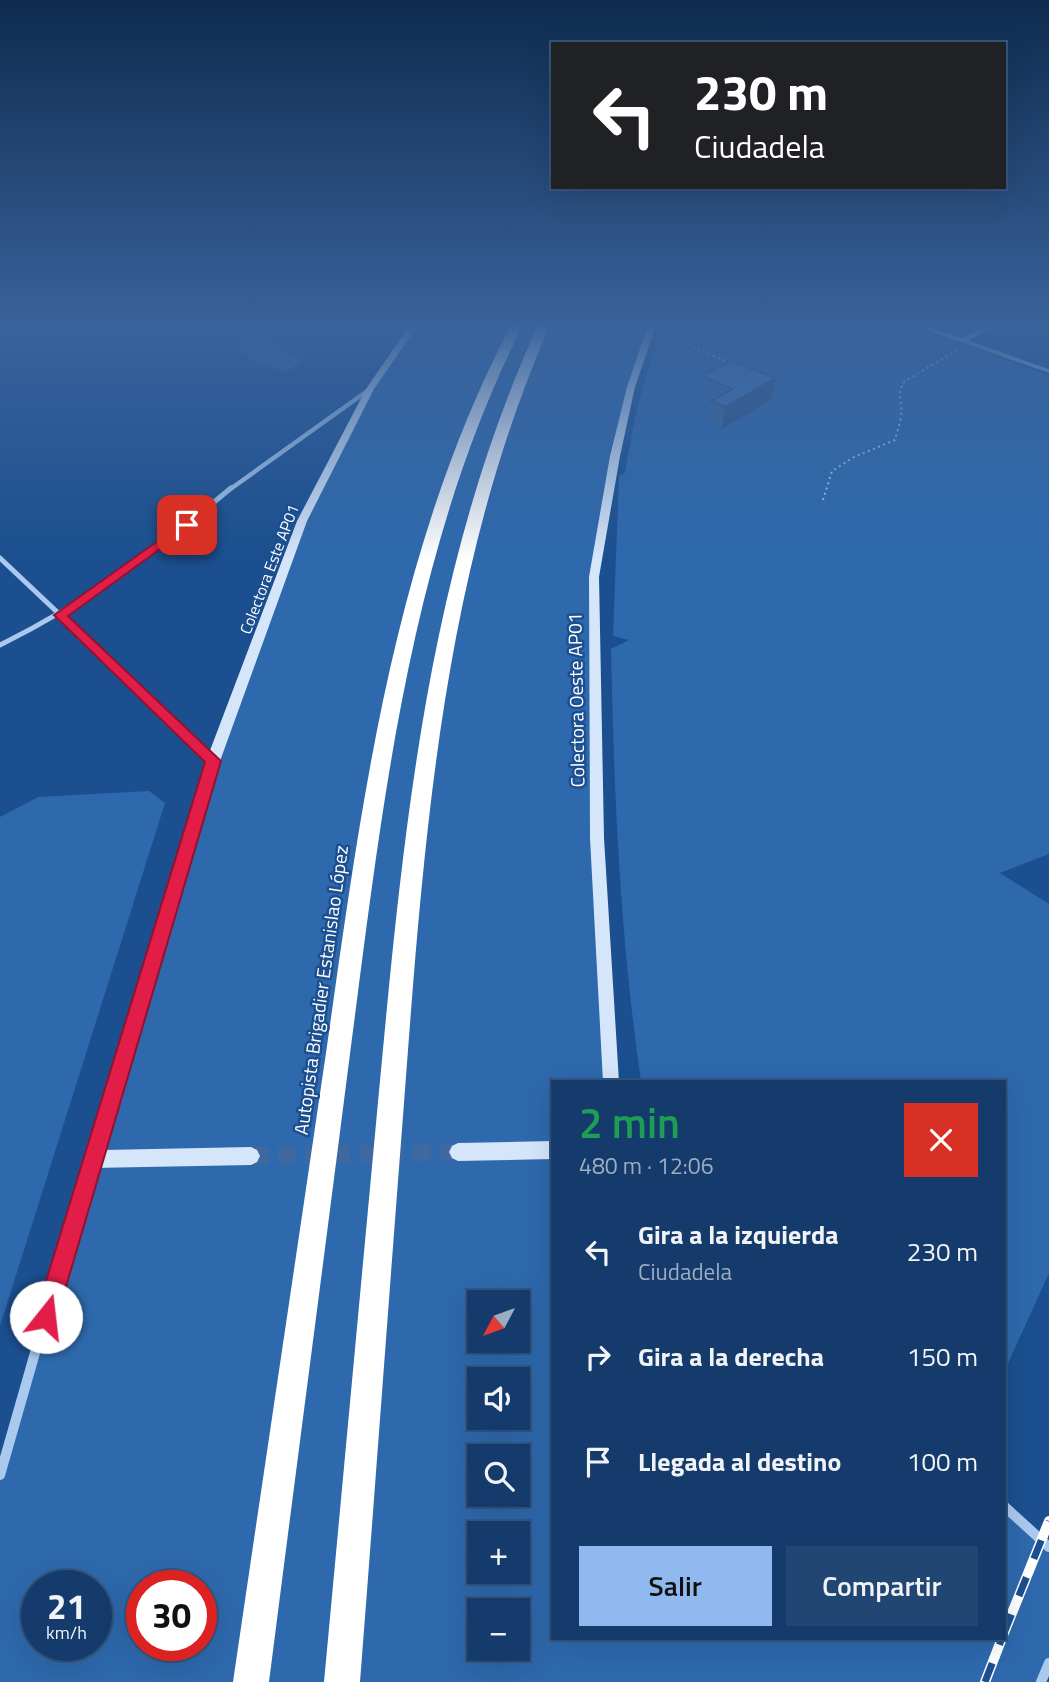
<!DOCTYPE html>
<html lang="es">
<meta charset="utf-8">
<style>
body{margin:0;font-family:"Titillium Web",sans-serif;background:#214673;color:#f1f3f6;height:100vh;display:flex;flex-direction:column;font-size:26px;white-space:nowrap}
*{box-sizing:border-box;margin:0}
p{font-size:23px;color:#9dadc1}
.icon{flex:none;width:38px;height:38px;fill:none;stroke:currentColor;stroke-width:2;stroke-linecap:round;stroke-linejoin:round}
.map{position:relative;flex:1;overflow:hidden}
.panel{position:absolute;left:551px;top:1080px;width:455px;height:560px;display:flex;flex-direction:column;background:#143b6b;border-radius:0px;box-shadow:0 7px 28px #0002,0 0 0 2px #33557e}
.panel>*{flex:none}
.banner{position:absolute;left:551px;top:42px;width:455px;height:147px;border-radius:0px;box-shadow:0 7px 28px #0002,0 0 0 2px #33557e;background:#202124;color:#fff;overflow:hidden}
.needle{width:46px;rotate:229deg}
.buttons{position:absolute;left:467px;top:1290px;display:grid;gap:14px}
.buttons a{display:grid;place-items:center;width:63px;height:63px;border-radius:0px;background:#143b6b;box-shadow:0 7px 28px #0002,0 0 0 2px #33557e;font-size:35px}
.speed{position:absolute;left:21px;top:1570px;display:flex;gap:14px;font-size:35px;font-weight:700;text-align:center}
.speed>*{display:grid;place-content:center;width:91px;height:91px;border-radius:50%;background:#143b6b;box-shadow:0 7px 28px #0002,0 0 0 2px #33557e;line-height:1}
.speed small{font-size:18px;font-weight:400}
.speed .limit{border:10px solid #d22;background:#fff;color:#111}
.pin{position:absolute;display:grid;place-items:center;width:60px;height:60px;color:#fff;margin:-30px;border-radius:14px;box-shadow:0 4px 10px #0006}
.me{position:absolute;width:77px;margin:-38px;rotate:16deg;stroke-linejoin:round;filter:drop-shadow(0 0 5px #0008)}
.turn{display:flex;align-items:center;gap:24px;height:147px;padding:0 28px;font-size:32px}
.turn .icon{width:91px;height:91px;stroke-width:2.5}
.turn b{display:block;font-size:49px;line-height:60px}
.round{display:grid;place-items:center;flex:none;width:74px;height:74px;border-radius:0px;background:#214673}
.head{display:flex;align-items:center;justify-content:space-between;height:119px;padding:0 28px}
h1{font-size:42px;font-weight:600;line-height:52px;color:#1e9e55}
.button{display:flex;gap:14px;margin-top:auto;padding:14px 28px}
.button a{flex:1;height:80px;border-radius:0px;background:#90b9f0;color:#111;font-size:28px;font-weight:600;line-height:80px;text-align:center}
.button a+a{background:#214673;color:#f1f3f6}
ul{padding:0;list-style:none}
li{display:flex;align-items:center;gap:21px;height:105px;padding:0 28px}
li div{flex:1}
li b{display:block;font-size:26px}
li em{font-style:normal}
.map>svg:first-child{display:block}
.green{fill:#2e69ad;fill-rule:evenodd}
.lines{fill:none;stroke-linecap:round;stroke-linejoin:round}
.secondary-tunnel{stroke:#3d69a0;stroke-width:18;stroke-dasharray:18 9;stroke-linecap:butt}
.path{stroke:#a9c9ee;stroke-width:2;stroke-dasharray:2 3.5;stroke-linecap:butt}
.lane{stroke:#a9c9ee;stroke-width:3.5}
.street-far4{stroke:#a9c9ee;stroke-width:4.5}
.street-far3{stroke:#a9c9ee;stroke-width:5}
.street-far2{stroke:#a9c9ee;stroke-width:7}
.street-far1{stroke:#a9c9ee;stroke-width:9}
.street{stroke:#a9c9ee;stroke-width:10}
.secondary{fill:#d6e6fa;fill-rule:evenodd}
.highway{fill:#fff;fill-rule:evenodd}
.rail-casing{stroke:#fff;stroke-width:10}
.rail{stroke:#1b4f8f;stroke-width:7;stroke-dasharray:20;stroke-linecap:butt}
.wall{fill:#3a679d}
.shaded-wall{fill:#305480}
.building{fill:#4478b7;stroke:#305480;stroke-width:2}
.route{fill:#e11d48;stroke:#92132f;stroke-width:2}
.labels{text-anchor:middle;stroke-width:5;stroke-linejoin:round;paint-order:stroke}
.far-street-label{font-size:16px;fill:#fff;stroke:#1b4f8f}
.street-label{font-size:19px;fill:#fff;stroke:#1b4f8f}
</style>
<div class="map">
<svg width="1049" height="1682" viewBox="0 0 1049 1682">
<rect width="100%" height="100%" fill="#1b4f8f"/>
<!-- green -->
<g class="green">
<path d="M414 325H652L631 387 594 577 611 1081 553 1082V1638H1004L1005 1506 1049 1547V1663L1041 1682H0V1475L213 761 302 521 370 389ZM480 1302H518V1340H480ZM480 1379H518V1418H480ZM480 1456H518V1494H480ZM480 1533H518V1572H480ZM37 1586H96V1645H37ZM142 1586H201V1645H142ZM480 1610H518V1648H480Z"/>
<path d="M664 325H905L1049 375V854L1000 873 1049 904V1273L1005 1370 1004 1082 641 1081C620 938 614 794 611 649L629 640 613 636 619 476 625 473C633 421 644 373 664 325Z"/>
<path d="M253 333 303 360 285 373 267 364 261 365C250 359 240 352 237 339Z"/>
<polygon points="149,791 165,803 0,1326 0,817 38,797"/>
</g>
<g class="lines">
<!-- secondary-tunnel -->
<polyline class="secondary-tunnel" points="251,1156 458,1152"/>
<!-- path -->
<g class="path">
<polyline points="663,325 672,326 696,349 729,362"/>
<path d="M823 500 832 471 854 457 895 440C897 432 900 424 901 416 903 401 895 395 905 381L959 349"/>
</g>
<!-- lane -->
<polyline class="lane" points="964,341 1049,371"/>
<!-- street-far4 -->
<polyline class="street-far4" points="229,490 370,389"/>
<!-- street-far3 -->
<g class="street-far3">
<polyline points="0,558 146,696"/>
<path d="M0 645C87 602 156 551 231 488"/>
</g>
<!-- street-far2 -->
<polyline class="street-far2" points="144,695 213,760"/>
<!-- street-far1 -->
<polyline class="street-far1" points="57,1278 91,1159"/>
<!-- street -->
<g class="street">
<polyline points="0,1475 57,1276"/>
<polyline points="1004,1506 1049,1547"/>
<polyline points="1041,1682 1049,1663"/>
</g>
<!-- secondary -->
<g class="secondary">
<polygon points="410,325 418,325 374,389 307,521 220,761 104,1150 251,1147 257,1150 260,1156 257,1162 251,1165 92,1168 86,1165 83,1159 206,761 297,521 366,389"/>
<polygon points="648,325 656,325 635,387 620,456 599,577 604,838 619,1082 603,1082 590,838 589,577 610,456 627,387"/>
<polygon points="910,325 921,325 963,338 987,325 996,325 964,343"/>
<polygon points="553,1141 553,1159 458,1161 452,1158 449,1152 452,1146 458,1143"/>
</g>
<!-- highway -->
<g class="highway">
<path d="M511 325H523C410 548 383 801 351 1046 324 1258 296 1470 269 1682H233C264 1470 296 1258 327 1046 362 800 394 548 511 325Z"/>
<path d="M538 325H550C442 571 424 838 404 1103 389 1296 375 1489 360 1682H324C342 1489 360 1295 378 1102 403 837 426 570 538 325Z"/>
</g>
<!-- rail casing -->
<g class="rail-casing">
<g id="rail">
<polyline points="1004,1633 1049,1521"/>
<polyline points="985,1682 1002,1638"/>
</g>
</g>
<!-- rail -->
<use href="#rail" class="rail"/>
</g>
<!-- wall -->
<polygon class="wall" points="701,376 776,378 771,400 722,429 708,423 711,403 698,398"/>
<!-- shaded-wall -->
<polygon class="shaded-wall" points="776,378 771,400 722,429 725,407"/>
<!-- building -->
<polygon class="building" points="730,361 776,378 725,407 711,401 733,389 701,376"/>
<!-- sky -->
<linearGradient id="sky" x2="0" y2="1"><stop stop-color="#0f2b4f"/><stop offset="0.58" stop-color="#39639b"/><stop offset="1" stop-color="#39639b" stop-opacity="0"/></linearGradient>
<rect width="1049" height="560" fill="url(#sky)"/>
<!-- route -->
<polygon class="route" points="183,523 193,525 68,616 221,761 57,1317 54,1325 46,1328 38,1325 35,1317 205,762 54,615"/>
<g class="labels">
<!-- far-street labels -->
<g class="far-street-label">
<text transform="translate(269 569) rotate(-69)" y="6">Colectora Este AP01</text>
</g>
<!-- street labels -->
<g class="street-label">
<text transform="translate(576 700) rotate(-91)" y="7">Colectora Oeste AP01</text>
<text transform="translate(321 990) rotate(-82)" y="7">Autopista Brigadier Estanislao López</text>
</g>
</g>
</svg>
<div class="buttons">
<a><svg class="needle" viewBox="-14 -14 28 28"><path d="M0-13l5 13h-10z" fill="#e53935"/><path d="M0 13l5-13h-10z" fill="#9dadc1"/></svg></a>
<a><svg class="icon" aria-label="sound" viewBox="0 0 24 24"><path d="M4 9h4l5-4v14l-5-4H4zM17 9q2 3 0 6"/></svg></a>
<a><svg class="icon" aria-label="search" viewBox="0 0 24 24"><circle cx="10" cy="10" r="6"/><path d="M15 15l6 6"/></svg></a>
<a>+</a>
<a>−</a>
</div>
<div class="speed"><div>21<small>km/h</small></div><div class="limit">30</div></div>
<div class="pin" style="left:187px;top:525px;background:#d93025"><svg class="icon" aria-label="arrive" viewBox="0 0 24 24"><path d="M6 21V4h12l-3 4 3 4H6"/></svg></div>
<svg class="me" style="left:46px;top:1317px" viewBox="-20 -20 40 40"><circle r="19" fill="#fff"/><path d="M0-13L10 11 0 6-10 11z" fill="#e11d48"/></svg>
<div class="banner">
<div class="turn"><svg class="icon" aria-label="left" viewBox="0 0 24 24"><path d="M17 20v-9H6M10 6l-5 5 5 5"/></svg><div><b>230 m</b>Ciudadela</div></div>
</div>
<section class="panel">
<div class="head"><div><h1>2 min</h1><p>480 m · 12:06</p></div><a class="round" style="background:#d93025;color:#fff"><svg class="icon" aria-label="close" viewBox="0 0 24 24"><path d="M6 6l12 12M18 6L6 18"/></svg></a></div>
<ul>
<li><svg class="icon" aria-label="left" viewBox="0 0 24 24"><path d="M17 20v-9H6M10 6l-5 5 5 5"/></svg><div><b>Gira a la izquierda</b><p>Ciudadela</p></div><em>230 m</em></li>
<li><svg class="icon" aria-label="right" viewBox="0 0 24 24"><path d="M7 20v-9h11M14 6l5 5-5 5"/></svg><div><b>Gira a la derecha</b></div><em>150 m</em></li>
<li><svg class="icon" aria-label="arrive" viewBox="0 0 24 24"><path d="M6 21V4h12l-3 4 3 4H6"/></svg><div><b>Llegada al destino</b></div><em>100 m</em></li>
</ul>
<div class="button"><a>Salir</a><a>Compartir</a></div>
</section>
</div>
